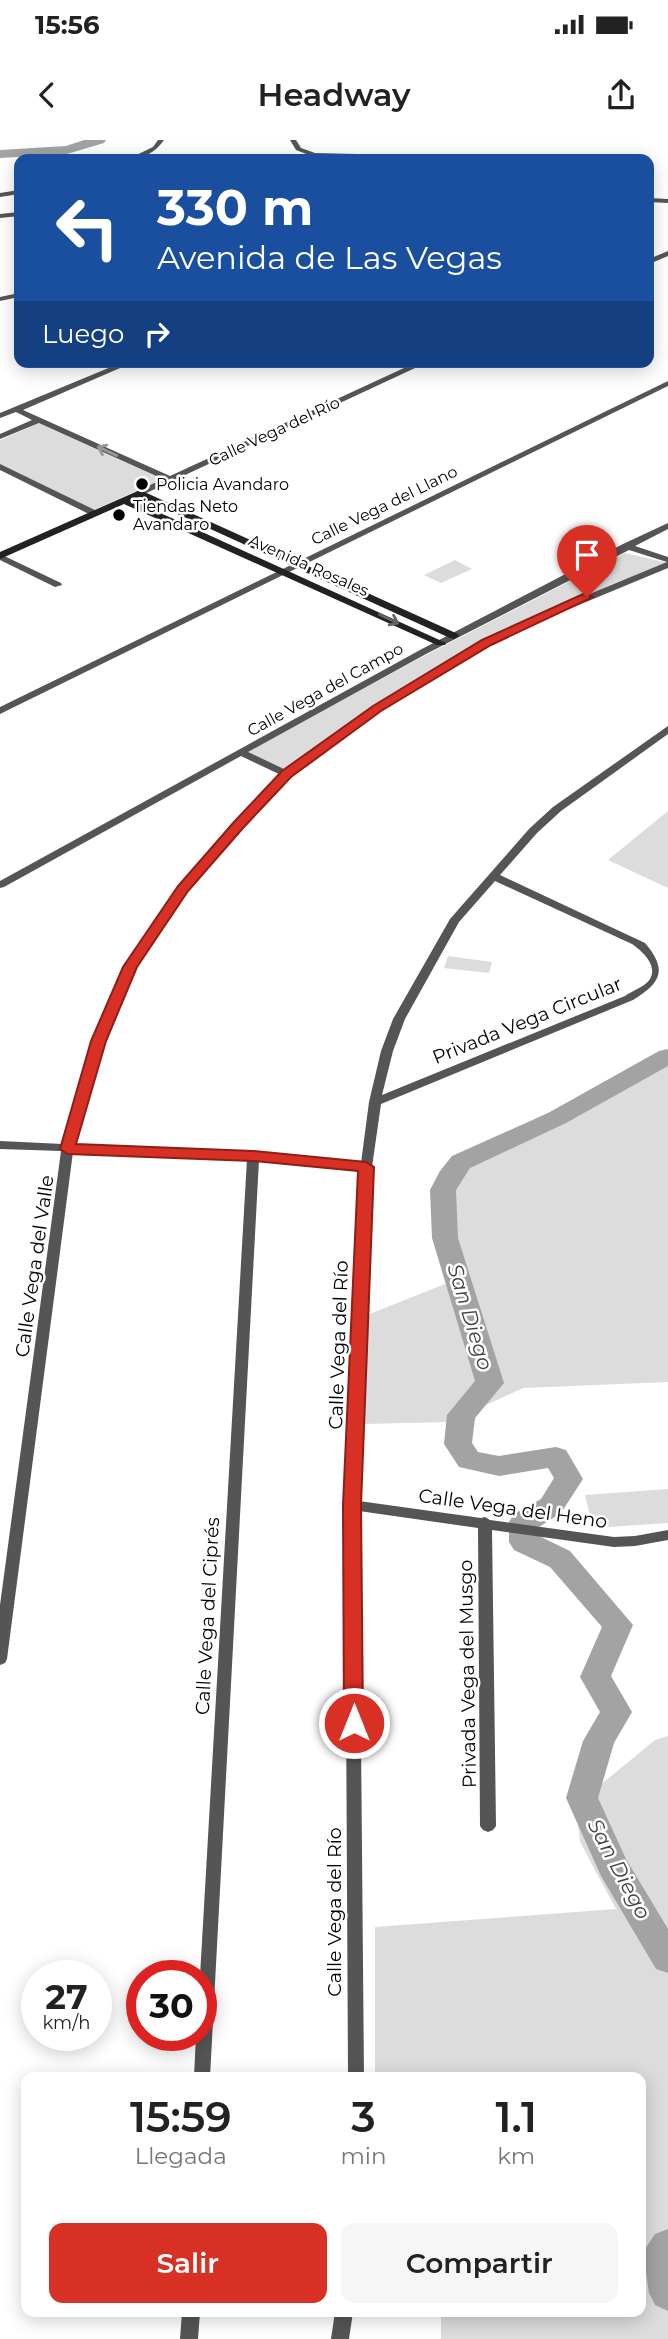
<!DOCTYPE html>
<html lang="es">
<meta charset="utf-8">
<style>
body{margin:0;font-family:Montserrat,sans-serif;background:#f6f6f6;color:#222;height:100vh;display:flex;flex-direction:column;font-size:26px;white-space:nowrap}
*{box-sizing:border-box;margin:0}
p{font-size:23px;color:#767676}
.icon{flex:none;width:38px;height:38px;fill:none;stroke:currentColor;stroke-width:2;stroke-linecap:round;stroke-linejoin:round}
.map{position:relative;flex:1;overflow:hidden}
.sheet{position:absolute;left:21px;top:1932px;width:625px;height:245px;display:flex;flex-direction:column;background:#fff;border-radius:14px;box-shadow:0 4px 18px #0003}
.sheet>*{flex:none}
.hud{position:absolute;left:14px;top:14px;width:640px;height:214px;border-radius:14px;box-shadow:0 4px 18px #0003;background:#1a4fa0;color:#fff;overflow:hidden}
.speed{position:absolute;left:21px;top:1820px;display:flex;gap:14px;font-size:35px;font-weight:700;text-align:center}
.speed>*{display:grid;place-content:center;width:91px;height:91px;border-radius:50%;background:#fff;box-shadow:0 4px 18px #0003;line-height:1}
.speed small{font-size:18px;font-weight:400}
.speed .limit{border:10px solid #d22;background:#fff;color:#111}
.pin{position:absolute;display:grid;place-items:center;width:60px;height:60px;color:#fff;margin:-72px -30px;border-radius:50% 50% 50% 0;rotate:-45deg;box-shadow:0 0 7px #0007}
.pin .icon{rotate:45deg}
.me{position:absolute;width:77px;margin:-38px;rotate:0deg;stroke-linejoin:round;filter:drop-shadow(0 0 5px #0008)}
.turn{display:flex;align-items:center;gap:24px;height:147px;padding:0 28px;font-size:32px}
.turn .icon{width:91px;height:91px;stroke-width:2.5}
.turn b{display:block;font-size:49px;line-height:60px}
.then{display:flex;align-items:center;height:66px;padding:0 28px;background:#0003;gap:14px;font-size:26px}
.eta{display:flex;justify-content:space-evenly;align-items:center;height:119px;text-align:center}
.eta b{font-size:42px;font-weight:600;line-height:49px}
.action{display:flex;gap:14px;margin-top:auto;padding:14px 28px}
.action a{flex:1;height:80px;border-radius:14px;background:#d93025;color:#fff;font-size:28px;font-weight:600;line-height:80px;text-align:center}
.action a+a{background:#f6f6f6;color:#222}
.status{display:flex;justify-content:space-between;align-items:center;height:49px;padding:0 35px;background:#fff;direction:ltr}
.status svg{height:19px;fill:currentColor}
header{display:flex;justify-content:space-between;align-items:center;height:91px;padding:0 28px;background:#fff;font-size:32px;font-weight:600}
.map>svg:first-child{display:block}
.green{fill:#dcdcdc}
.lines{fill:none;stroke-linecap:round;stroke-linejoin:round}
.river{fill:#a3a3a3;fill-rule:evenodd}
.street{fill:#555;fill-rule:evenodd}
.secondary{fill:#222;fill-rule:evenodd}
.oneway{stroke:#999}
.oneway2{stroke:#646464}
.route{fill:#d93025;stroke:#8d1f18;stroke-width:2}
.poi-dot{fill:#000;stroke:#fff;stroke-width:2.5}
.labels{text-anchor:middle;stroke-width:5;stroke-linejoin:round;paint-order:stroke}
.far-street-label{font-size:16px;fill:#000;stroke:#fff}
.far-poi-label{font-size:16px;fill:#000;stroke:#fff;text-anchor:start}
.street-label{font-size:19px;fill:#000;stroke:#fff}
.water-label{font-size:21px;font-style:italic;fill:#444;stroke:#fff}
</style>
<div class="status"><b>15:56</b><svg viewBox="0 0 49 12"><path d="M0 12V9h3v3zM5 12V6h3v6zM10 12V3h3v9zM15 12V0h3v12zM26 1h20v11H26zM47 4h2v5h-2z"/></svg></div>
<header><svg class="icon" aria-label="back" viewBox="0 0 24 24"><path d="M15 5l-7 7 7 7"/></svg>Headway<svg class="icon" aria-label="share" viewBox="0 0 24 24"><path d="M12 15V3M7 8l5-5 5 5M5 13v7h14v-7"/></svg></header>
<div class="map">
<svg width="668" height="2199" viewBox="0 0 668 2199">
<rect width="100%" height="100%" fill="#fff"/>
<!-- green -->
<g class="green">
<polygon points="42,282 163,339 94,370 0,326 0,300"/>
<polygon points="625,413 668,423 613,444 485,501 286,632 244,613 422,517"/>
<polygon points="455,420 472,429 441,443 424,435"/>
<polygon points="668,671 668,748 608,720"/>
<polygon points="448,816 492,822 489,833 444,828"/>
<path d="M668 914V1242L523 1248 449 1282 364 1284 362 1177 450 1142C445 1119 433 1071 439 1048 442 1038 450 1028 457 1021L555 976Z"/>
<polygon points="668,1349 668,1383 593,1388 585,1355"/>
<polygon points="668,1596 668,2199 441,2199 441,2172 640,2172 640,1937 375,1937 375,1787 616,1769 580,1702 576,1665 655,1600"/>
</g>
<g class="lines">
<!-- river -->
<g class="river">
<polygon points="84,0 106,0 104,3 67,14 0,18 0,10 66,6"/>
<polygon points="668,909 668,926 566,983 470,1028 456,1050 458,1098 504,1243 475,1278 472,1303 478,1312 499,1316 556,1307 566,1310 583,1339 561,1373 539,1387 539,1396 570,1411 633,1485 611,1536 632,1572 614,1603 598,1658 626,1719 668,1789 668,1833 656,1829 601,1736 566,1658 583,1601 600,1572 580,1537 602,1487 550,1427 514,1410 509,1402 509,1382 514,1374 541,1359 554,1338 548,1328 499,1336 459,1327 444,1304 447,1275 475,1241 432,1098 430,1050 440,1031 452,1016 548,973 659,911"/>
<polygon points="668,2089 668,2171 655,2165 649,2153 643,2112 655,2094"/>
</g>
<!-- street -->
<g class="street">
<path d="M158 0H164C156 12 142 20 128 19L153 7Z"/>
<polygon points="290,0 296,0 301,8 315,13 481,17 484,19 314,17 296,10"/>
<polygon points="19,50 19,54 0,57 0,53"/>
<polygon points="649,58 668,59 668,63 649,62"/>
<polygon points="19,72 19,76 0,78 0,74"/>
<polygon points="668,111 668,116 649,124 649,119"/>
<polygon points="19,153 19,157 0,161 0,157"/>
<polygon points="123,222 134,222 23,270 170,336 417,222 428,222 140,356 136,353 137,351 163,339 39,283 0,299 0,294 32,280 16,272 0,278 0,273"/>
<polygon points="668,241 668,246 0,574 0,567"/>
<polygon points="0,324 99,372 100,374 93,376 0,330"/>
<path d="M668 383V389L635 406 668 417V428L504 496 403 556 335 601 291 636 226 704 187 751 135 827 105 901 74 1005 253 1012 361 1023 369 962 381 911 393 879 450 779 529 689 553 667 668 586V594L561 671 537 693 500 735 645 803C668 830 661 843 633 860L381 964 372 1027 359 1361 481 1378 485 1377 490 1380 614 1397 635 1396 668 1390V1400L635 1406 614 1407 492 1390 496 1686 493 1690 488 1692 483 1690 480 1686 478 1388 359 1371 364 1937H348L345 1365 360 1030 259 1020 210 1937H194L196 1895H201V1836H200L247 1019 73 1012 7 1519 5 1523 0 1525V1465L61 1011 0 1009V1001L63 1004 93 901 125 827 179 747 218 700 281 635 241 616 4 747 0 748V741L420 510 623 404ZM629 410 667 422 498 492 397 552 329 597 286 630 248 612 426 514ZM495 741 632 804C642 811 658 825 650 839 646 846 632 851 625 856L382 955 393 911 405 879 459 782Z"/>
<polygon points="0,414 61,443 62,445 55,447 0,420"/>
<polygon points="182,2172 200,2172 198,2199 180,2199"/>
<polygon points="335,2172 353,2172 349,2199 331,2199"/>
</g>
<!-- secondary -->
<polygon class="secondary" points="140,350 458,494 459,496 454,499 450,498 140,357 132,360 446,503 445,505 437,505 124,364 0,419 0,412"/>
</g>
<!-- one-way arrows -->
<defs><path id="oneway-shaft" d="M-6 0H5M1.5-3L5.5 0L1.5 3" fill="none" stroke-width="1.6" stroke-linecap="round" stroke-linejoin="round" transform="scale(1.75)"/></defs>
<use class="oneway" href="#oneway-shaft" transform="translate(107 311) rotate(-155)"/>
<use class="oneway2" href="#oneway-shaft" transform="translate(389 479) rotate(25)"/>
<!-- route -->
<polygon class="route" points="583,454 593,457 491,505 381,571 291,637 243,688 188,751 137,827 106,901 76,1004 253,1011 366,1022 374,1027 361,1365 363,1583 360,1588 354,1591 347,1588 344,1583 343,1365 358,1031 253,1021 68,1014 60,1009 91,901 123,827 178,746 234,682 282,631 373,566 482,500"/>
<!-- markers -->
<g class="poi-dot">
<circle cx="142" cy="344" r="7"/>
<circle cx="119" cy="375" r="7"/>
</g>
<g class="labels">
<!-- far-street labels -->
<g class="far-street-label">
<text transform="translate(274 291) rotate(-25)" y="6">Calle Vega del Río</text>
<text transform="translate(384 365) rotate(-26)" y="6">Calle Vega del Llano</text>
<text transform="translate(309 425) rotate(24)" y="6">Avenida Rosales</text>
<text transform="translate(325 549) rotate(-29)" y="6">Calle Vega del Campo</text>
</g>
<!-- far-poi labels -->
<g class="far-poi-label">
<text x="156" y="350">Policia Avandaro</text>
<text x="133" y="372">Tiendas Neto<tspan x="133" dy="18">Avandaro</tspan></text>
</g>
<!-- street labels -->
<g class="street-label">
<text transform="translate(527 880) rotate(-22)" y="7">Privada Vega Circular</text>
<text transform="translate(34 1126) rotate(-82)" y="7">Calle Vega del Valle</text>
<text transform="translate(338 1205) rotate(-88)" y="7">Calle Vega del Río</text>
<text transform="translate(513 1368) rotate(8)" y="7">Calle Vega del Heno</text>
<text transform="translate(207 1476) rotate(-87)" y="7">Calle Vega del Ciprés</text>
<text transform="translate(467 1534) rotate(-91)" y="7">Privada Vega del Musgo</text>
<text transform="translate(334 1772) rotate(-90)" y="7">Calle Vega del Río</text>
</g>
<!-- water labels -->
<g class="water-label">
<text transform="translate(470 1177) rotate(73)" y="7">San Diego</text>
<text transform="translate(619 1729) rotate(62)" y="7">San Diego</text>
</g>
</g>
</svg>
<div class="speed"><div>27<small>km/h</small></div><div class="limit">30</div></div>
<div class="pin" style="left:587px;top:457px;background:#d93025"><svg class="icon" aria-label="arrive" viewBox="0 0 24 24"><path d="M6 21V4h12l-3 4 3 4H6"/></svg></div>
<svg class="me" style="left:354px;top:1583px" viewBox="-20 -20 40 40"><circle r="17" fill="#d93025" stroke="#fff" stroke-width="3"/><path d="M0-11L8 9 0 5-8 9z" fill="#fff"/></svg>
<div class="hud">
<div class="turn"><svg class="icon" aria-label="left" viewBox="0 0 24 24"><path d="M17 20v-9H6M10 6l-5 5 5 5"/></svg><div><b>330 m</b>Avenida de Las Vegas</div></div>
<div class="then">Luego<svg class="icon" aria-label="right" viewBox="0 0 24 24"><path d="M7 20v-9h11M14 6l5 5-5 5"/></svg></div>
</div>
<section class="sheet">
<div class="eta">
<div><b>15:59</b><p>Llegada</p></div>
<div><b>3</b><p>min</p></div>
<div><b>1.1</b><p>km</p></div>
</div>
<div class="action"><a>Salir</a><a>Compartir</a></div>
</section>
</div>
